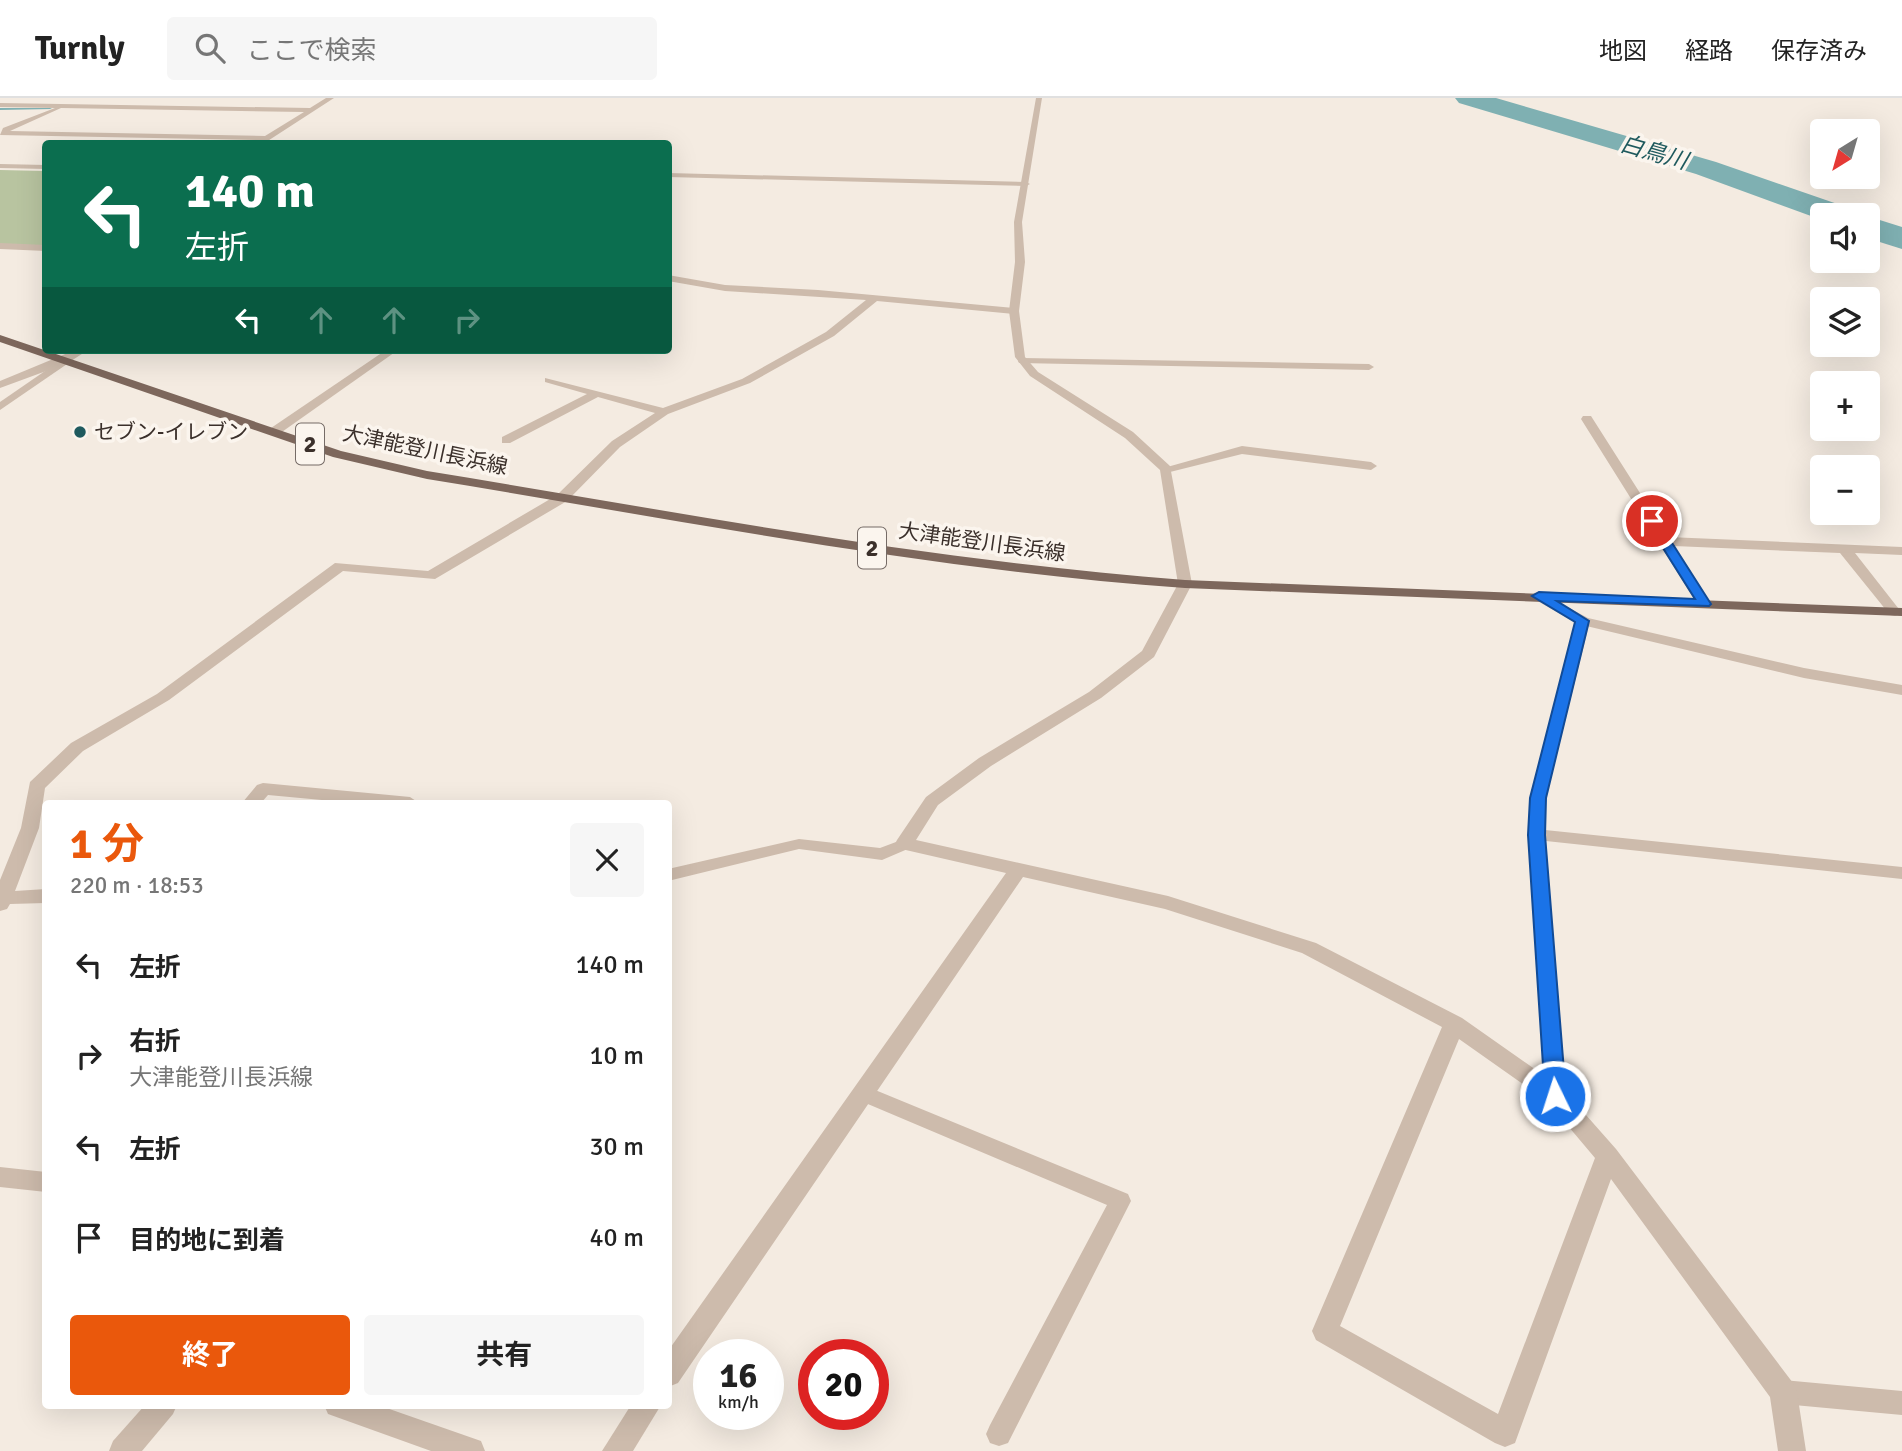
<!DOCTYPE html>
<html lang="ja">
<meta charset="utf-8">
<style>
body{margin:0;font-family:Signika,"Noto Sans JP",sans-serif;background:#f6f6f6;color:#222;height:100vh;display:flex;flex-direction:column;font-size:26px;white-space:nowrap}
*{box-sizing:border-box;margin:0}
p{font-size:23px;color:#767676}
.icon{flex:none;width:38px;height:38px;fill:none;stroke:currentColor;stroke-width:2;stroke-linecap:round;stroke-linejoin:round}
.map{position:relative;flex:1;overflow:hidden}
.side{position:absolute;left:42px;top:702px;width:630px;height:609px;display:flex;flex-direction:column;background:#fff;border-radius:7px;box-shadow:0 7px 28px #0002}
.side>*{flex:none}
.hud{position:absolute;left:42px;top:42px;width:630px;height:214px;border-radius:7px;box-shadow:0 7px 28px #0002;background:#0b6e4f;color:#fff;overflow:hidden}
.needle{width:46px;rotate:217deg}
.fabs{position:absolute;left:1810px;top:21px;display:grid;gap:14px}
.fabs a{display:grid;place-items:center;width:70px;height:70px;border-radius:7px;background:#fff;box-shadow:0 7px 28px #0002;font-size:35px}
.speed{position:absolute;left:693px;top:1241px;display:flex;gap:14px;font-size:35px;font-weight:700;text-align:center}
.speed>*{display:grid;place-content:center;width:91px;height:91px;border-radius:50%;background:#fff;box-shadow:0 7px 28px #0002;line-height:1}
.speed small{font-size:18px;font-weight:400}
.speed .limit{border:10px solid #d22;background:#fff;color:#111}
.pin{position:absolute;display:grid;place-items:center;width:60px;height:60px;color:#fff;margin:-30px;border:4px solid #fff;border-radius:50%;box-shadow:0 2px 7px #0007}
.me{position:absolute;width:77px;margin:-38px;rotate:356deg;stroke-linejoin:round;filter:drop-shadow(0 0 5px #0008)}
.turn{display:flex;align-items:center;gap:24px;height:147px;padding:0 28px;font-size:32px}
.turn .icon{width:91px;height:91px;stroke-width:2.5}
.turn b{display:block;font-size:49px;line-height:60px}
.lanes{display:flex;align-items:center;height:66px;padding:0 28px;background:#0003;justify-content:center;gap:35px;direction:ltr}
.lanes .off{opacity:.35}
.round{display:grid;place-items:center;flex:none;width:74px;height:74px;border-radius:7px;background:#f6f6f6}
.summary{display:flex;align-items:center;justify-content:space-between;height:119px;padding:0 28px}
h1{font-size:42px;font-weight:700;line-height:52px;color:#ea580c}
.primary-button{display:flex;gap:14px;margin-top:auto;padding:14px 28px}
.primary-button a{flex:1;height:80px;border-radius:7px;background:#ea580c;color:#fff;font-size:28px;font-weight:700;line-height:80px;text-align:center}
.primary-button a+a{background:#f6f6f6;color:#222}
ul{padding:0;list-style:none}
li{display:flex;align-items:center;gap:21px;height:91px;padding:0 28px}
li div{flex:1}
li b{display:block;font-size:26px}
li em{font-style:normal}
header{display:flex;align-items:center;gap:42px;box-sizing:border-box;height:98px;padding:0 35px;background:#fff;border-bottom:2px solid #e0e0e0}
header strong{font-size:33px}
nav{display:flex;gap:38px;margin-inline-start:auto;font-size:24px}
.search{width:490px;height:63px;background:#f6f6f6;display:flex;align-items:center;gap:18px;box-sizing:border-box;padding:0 24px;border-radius:7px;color:#767676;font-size:26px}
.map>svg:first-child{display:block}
.green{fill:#b8c4a0}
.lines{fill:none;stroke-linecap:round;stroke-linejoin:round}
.stream{fill:#7fb0b2;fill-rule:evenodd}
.river{fill:#7fb0b2;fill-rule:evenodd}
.service{fill:#cdbbac;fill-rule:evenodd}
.minor{fill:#cdbbac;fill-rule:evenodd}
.tertiary{fill:#cdbbac;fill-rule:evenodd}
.primary{fill:#7d675c;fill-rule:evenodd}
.route{fill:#1a73e8;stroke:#114b97;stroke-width:2}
.poi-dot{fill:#1f5a5e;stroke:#fbf5ee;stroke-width:2.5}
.labels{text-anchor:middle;stroke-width:7;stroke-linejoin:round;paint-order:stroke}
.far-poi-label{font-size:21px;fill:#3b302b;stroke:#fbf5ee;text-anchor:start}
.far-street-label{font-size:21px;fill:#3b302b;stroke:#fbf5ee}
.far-water-label{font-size:23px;font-style:italic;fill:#1f5a5e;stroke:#fbf5ee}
.shield{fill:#fbf5ee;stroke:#756b66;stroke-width:2}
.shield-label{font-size:24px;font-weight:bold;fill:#3b302b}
</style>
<header>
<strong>Turnly</strong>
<div class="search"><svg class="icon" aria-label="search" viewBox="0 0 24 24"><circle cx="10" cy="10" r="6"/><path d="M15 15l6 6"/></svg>ここで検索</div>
<nav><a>地図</a><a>経路</a><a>保存済み</a></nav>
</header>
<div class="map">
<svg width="1902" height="1353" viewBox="0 0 1902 1353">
<rect width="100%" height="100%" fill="#f4ebe1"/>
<!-- green -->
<polygon class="green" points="0,72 45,73 45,148 0,146"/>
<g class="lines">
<!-- stream -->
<polygon class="stream" points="0,10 50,10 52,11 0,12"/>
<!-- river -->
<g class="river">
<polygon points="1455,0 1496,0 1716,64 1849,110 1854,117 1822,117 1822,122 1696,76 1459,5"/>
<polygon points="1867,118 1902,129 1902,151 1867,140"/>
</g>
<!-- service -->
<g class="service">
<polygon points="1583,519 1590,523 1546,700 1545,732 1902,769 1902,781 1546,743 1565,997 1562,1003 1555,1005 1548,1003 1545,997 1529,737 1530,700 1576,523"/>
<polygon points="799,741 880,750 904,741 912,746 910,750 882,762 799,751 668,783 668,771"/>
<polygon points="863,987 1128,1096 1131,1103 1008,1345 999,1348 990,1345 986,1336 990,1327 1107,1107 856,1001 853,995 856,989"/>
<polygon points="1783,1282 1902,1293 1902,1317 1783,1306 1774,1302 1771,1294 1774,1286"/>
</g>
<!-- minor -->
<g class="minor">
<path d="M326 0H334L263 46H257L258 42 0 37 3 30 55 10 0 9V5L310 10ZM61 10 304 14 265 38 10 33Z"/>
<polygon points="0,66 46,67 46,71 0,70"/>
<polygon points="668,75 1026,84 1030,86 1026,88 668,79"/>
<polygon points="0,145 46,147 46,153 0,151"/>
<polygon points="668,177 725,187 818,192 1014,210 1019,213 1014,216 877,203 834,238 750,285 668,316 620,349 567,403 435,481 343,473 169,602 83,653 45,690 39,730 15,793 46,791 46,805 10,806 7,811 0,813 0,782 21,730 30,684 71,645 157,596 335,465 428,473 557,397 612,343 655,315 598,299 510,345 502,345 502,339 587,296 545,284 545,280 663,310 742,281 826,234 866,202 725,193 668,183"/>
<polygon points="75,252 88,252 68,265 0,290 0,283"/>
<polygon points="386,252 398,252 279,336 271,336 271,330"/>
<polygon points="1023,260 1369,266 1374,269 1369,272 1019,265 1018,263"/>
<polygon points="1583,318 1591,318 1668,439 1902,449 1902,457 1855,455 1902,515 1895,518 1890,517 1840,455 1674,448 1711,506 1709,509 1699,509 1581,321"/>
<polygon points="1242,348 1371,364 1377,368 1371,372 1242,356 1166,375 1160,371"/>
<path d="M1185 482 1192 486 1154 559 1101 600 991 668 938 707 916 742 1168 798 1316 845 1462 920 1563 991 1616 1051 1793 1285 1797 1294 1806 1353H1778L1770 1299 1611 1081 1515 1345 1505 1349 1495 1345 1316 1242 1312 1233 1442 929 1302 855 1165 811 1023 779 678 1285 668 1289V1253L1006 775 897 750 895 746 897 742 926 699 979 660 1089 594 1142 553 1178 486ZM1459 941 1547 1003 1595 1060 1498 1316 1340 1228Z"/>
<polygon points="1539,494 1588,520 1804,570 1902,587 1902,597 1804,580 1578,526 1534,501 1532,498 1534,495"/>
<polygon points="263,685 410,699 419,705 354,705 268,697 261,705 242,705 257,687"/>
<polygon points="0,1069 46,1074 46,1094 0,1089"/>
<polygon points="145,1307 177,1307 173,1316 142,1353 109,1353 113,1343"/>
<polygon points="324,1307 378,1307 481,1343 485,1353 431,1353 328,1316"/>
<polygon points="631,1307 661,1307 633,1353 602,1353"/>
</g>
<!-- tertiary -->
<g class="tertiary">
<polygon points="1036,0 1042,0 1022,124 1025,164 1019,213 1025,259 1038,274 1133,334 1170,368 1192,486 1190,489 1180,489 1178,486 1160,372 1125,340 1030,278 1015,259 1009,213 1015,164 1014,124"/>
<polygon points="61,262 70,264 0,312 0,304"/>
</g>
<!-- primary -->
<path class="primary" d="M0 237 341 353 427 373C679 414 930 463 1185 482L1902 510V518L1185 490C930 472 679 422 427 381L333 359 0 244Z"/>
</g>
<!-- route -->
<polygon class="route" points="1652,419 1658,423 1711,506 1709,508 1557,503 1589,523 1546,700 1545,737 1566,998 1563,1003 1555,1006 1548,1003 1545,998 1528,737 1530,700 1575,524 1532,498 1539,494 1695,501 1646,423"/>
<!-- markers -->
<circle class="poi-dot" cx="80" cy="334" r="7"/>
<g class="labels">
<!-- far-poi labels -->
<g class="far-poi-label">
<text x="94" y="341">セブン-イレブン</text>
</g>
<!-- far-street labels -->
<g class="far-street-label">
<text transform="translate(425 352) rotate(12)" y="7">大津能登川長浜線</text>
<text transform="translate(982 444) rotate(8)" y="7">大津能登川長浜線</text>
</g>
<!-- far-water labels -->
<g class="far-water-label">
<text transform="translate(1654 54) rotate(16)" y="8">白鳥川</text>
</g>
<!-- shield labels -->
<g class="shield">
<rect x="296" y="325.5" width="28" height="41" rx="5"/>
<rect x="858" y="429.5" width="28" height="41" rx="5"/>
</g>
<g class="shield-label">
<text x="310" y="354">2</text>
<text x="872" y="458">2</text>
</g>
</g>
</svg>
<div class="fabs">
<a><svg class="needle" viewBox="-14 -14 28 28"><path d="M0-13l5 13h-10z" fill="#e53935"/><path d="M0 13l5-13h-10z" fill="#767676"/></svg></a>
<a><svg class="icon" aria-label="sound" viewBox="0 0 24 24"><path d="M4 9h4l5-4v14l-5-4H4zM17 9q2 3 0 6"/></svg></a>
<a><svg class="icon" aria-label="layers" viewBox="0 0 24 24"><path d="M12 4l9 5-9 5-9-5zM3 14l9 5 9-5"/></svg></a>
<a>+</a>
<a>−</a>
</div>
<div class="speed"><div>16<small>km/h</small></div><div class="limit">20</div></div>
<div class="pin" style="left:1652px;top:423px;background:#d93025"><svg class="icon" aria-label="arrive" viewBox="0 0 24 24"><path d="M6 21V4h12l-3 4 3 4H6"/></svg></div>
<svg class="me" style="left:1555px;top:998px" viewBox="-20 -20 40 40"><circle r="17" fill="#1a73e8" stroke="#fff" stroke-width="3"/><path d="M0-11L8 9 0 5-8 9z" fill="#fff"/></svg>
<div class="hud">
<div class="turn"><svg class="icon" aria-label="left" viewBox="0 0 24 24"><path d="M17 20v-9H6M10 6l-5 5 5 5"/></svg><div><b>140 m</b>左折</div></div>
<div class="lanes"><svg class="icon" aria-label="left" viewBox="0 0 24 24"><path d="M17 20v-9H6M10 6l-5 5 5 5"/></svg><svg class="icon off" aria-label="ahead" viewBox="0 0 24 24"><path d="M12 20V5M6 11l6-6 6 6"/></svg><svg class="icon off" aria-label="ahead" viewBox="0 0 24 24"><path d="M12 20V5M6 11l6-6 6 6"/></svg><svg class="icon off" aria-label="right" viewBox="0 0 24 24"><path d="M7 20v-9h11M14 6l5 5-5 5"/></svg></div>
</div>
<section class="side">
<div class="summary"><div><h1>1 分</h1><p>220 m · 18:53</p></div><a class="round"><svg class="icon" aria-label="close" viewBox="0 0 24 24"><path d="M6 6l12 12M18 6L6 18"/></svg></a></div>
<ul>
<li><svg class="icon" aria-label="left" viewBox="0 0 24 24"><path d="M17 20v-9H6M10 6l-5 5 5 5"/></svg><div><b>左折</b></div><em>140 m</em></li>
<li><svg class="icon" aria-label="right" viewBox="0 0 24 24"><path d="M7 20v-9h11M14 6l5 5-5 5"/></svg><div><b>右折</b><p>大津能登川長浜線</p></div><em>10 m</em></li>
<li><svg class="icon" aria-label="left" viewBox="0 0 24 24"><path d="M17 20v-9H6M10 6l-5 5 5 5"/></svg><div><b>左折</b></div><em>30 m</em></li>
<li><svg class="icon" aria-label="arrive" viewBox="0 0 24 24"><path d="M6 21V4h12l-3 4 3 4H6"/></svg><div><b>目的地に到着</b></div><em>40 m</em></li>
</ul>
<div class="primary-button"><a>終了</a><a>共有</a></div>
</section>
</div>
